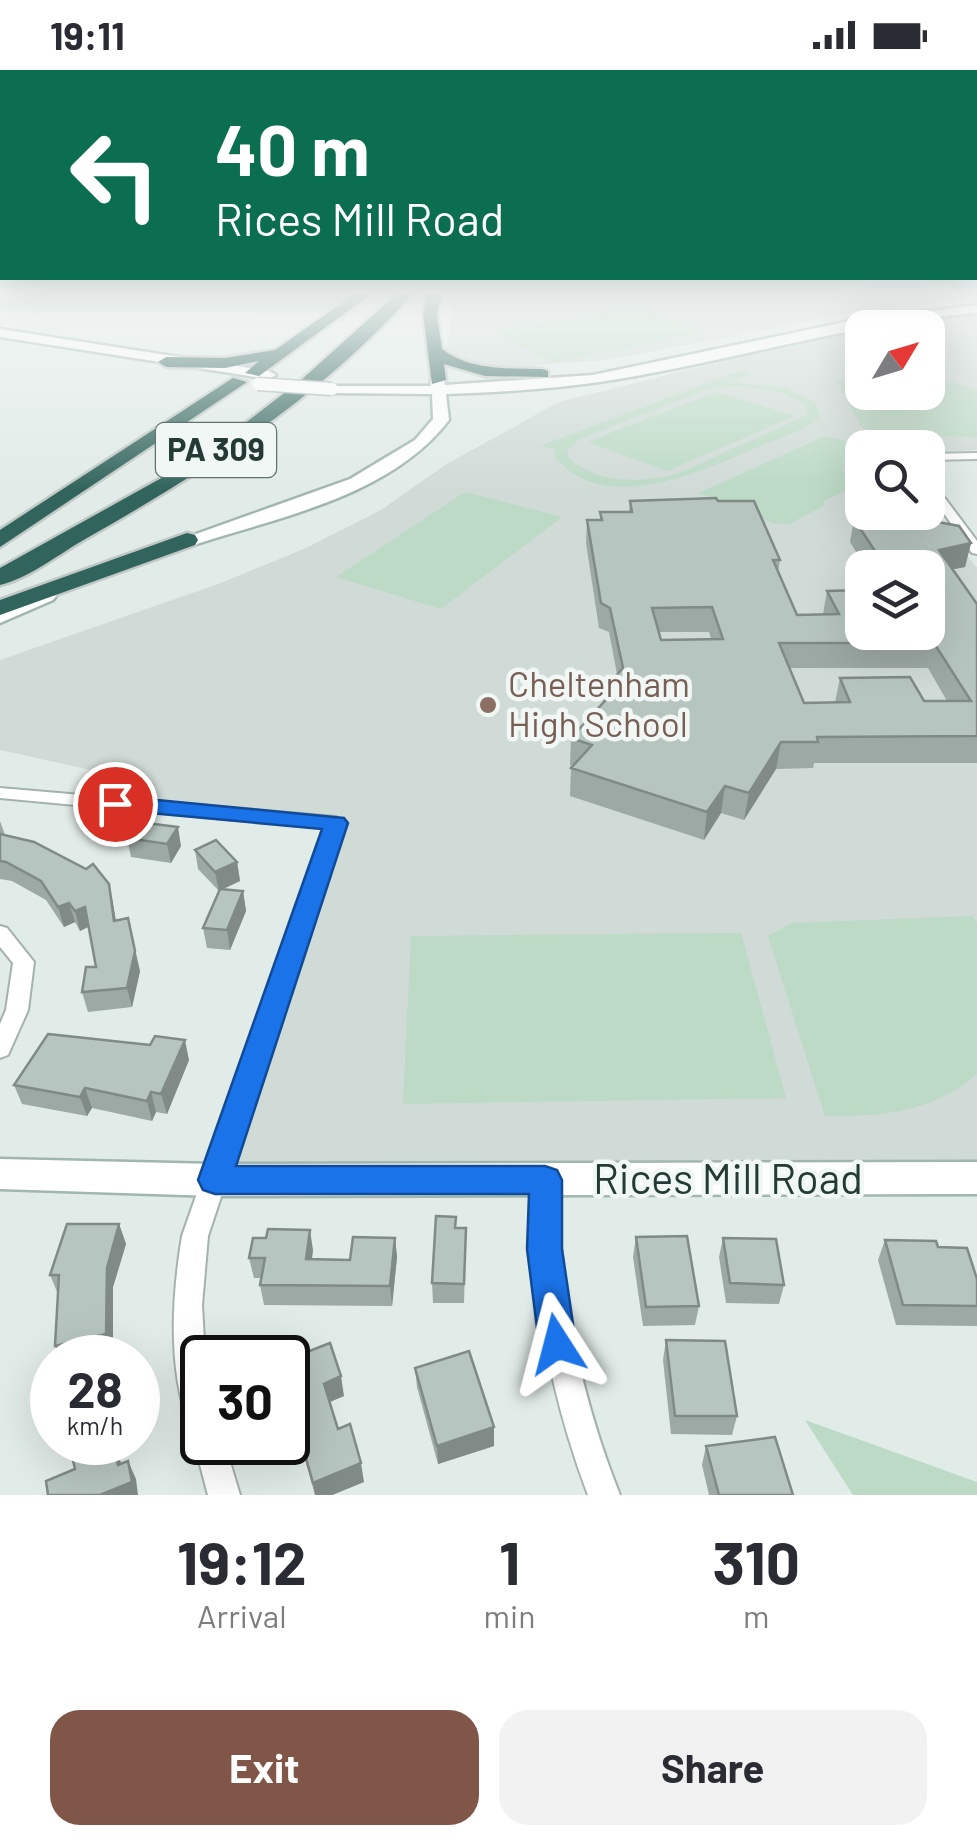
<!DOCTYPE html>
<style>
body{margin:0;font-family:Barlow,sans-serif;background:#f2f2f3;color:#2b2b33;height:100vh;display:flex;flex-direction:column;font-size:38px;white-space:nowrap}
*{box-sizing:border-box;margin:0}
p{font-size:32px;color:#7c7c81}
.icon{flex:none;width:55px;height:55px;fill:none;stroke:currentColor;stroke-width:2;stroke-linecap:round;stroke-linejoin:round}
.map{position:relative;height:1425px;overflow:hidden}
.side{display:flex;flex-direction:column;background:#fff;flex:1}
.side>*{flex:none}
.banner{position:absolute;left:0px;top:0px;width:978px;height:210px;box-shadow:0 10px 40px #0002;background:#0b6e4f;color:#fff;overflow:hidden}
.needle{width:65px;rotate:52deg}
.buttons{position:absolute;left:845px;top:240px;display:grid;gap:20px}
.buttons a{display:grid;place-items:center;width:100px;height:100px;border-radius:20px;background:#fff;box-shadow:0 10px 40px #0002;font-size:50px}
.speed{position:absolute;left:30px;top:1265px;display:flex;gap:20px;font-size:50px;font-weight:700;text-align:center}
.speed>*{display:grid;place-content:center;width:130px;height:130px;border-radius:50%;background:#fff;box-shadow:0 10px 40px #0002;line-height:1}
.speed small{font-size:25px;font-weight:400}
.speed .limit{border:5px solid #111;border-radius:15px;background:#fff;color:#111}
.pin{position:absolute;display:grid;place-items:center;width:85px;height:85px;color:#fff;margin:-42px;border:5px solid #fff;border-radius:50%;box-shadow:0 2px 10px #0007}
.me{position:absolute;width:110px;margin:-55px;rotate:351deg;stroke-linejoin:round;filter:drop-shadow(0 0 8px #0008)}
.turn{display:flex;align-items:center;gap:35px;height:210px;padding:0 50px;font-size:45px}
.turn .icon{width:130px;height:130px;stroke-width:2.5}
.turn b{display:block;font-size:70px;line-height:85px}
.eta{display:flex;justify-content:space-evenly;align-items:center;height:170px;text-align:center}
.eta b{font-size:60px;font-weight:700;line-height:70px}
.cta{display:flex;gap:20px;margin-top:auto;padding:20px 50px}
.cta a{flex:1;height:115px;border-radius:30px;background:#805648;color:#fff;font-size:40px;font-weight:700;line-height:115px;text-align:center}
.cta a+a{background:#f2f2f3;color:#2b2b33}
.status{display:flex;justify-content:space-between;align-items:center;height:70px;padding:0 50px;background:#fff;direction:ltr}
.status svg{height:28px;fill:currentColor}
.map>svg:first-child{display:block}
.built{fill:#d0dad6;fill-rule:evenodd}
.green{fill:#bcdac6;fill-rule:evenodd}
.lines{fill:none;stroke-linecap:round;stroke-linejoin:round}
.street-casing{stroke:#a4b2ae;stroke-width:4}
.secondary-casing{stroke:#a1b6af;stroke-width:5}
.highway-casing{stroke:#c1c8c6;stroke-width:5}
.street{fill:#fff;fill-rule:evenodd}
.secondary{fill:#fff;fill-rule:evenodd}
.highway{fill:#31645c;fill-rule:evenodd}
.secondary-bridge-casing{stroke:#a1b6af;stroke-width:15;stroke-linecap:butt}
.secondary-bridge{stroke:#fff;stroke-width:12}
.wall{fill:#9da9a5;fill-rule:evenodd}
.shaded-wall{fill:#808a86}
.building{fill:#b7c5c0;stroke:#808a86;stroke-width:2.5;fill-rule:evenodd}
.route{fill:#1a73e8;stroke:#114b97;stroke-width:2.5}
.education-dot{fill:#8d6e63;stroke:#f1f7f5;stroke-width:4}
.labels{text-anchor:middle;stroke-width:9;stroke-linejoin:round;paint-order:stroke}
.shield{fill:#f1f7f5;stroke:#61736f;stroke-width:2.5}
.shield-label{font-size:32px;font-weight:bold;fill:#233a35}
.education-label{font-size:35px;fill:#785e54;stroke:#f1f7f5;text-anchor:start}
.near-street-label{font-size:42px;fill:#233a35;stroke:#f1f7f5}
</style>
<div class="status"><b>19:11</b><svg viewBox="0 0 49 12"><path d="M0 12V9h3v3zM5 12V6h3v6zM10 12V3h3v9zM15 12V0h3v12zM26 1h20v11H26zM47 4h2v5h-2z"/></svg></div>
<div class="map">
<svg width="977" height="1425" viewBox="0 0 977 1425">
<rect width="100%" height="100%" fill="#e1ebe7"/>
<!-- built -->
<g class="built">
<polygon points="454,221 977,221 977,231 884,237 606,290 501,298 455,287 447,278"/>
<path d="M977 242V380L928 383V378H862V442H928V436L977 498V1107L215 1110 336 753 159 737 105 703 0 680V590L221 513 306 478 381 440 445 395 559 332 853 258ZM862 258H928V322H862ZM862 498H928V562H862Z"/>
</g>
<!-- green -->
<g class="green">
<polygon points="0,221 357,221 329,239 0,239"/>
<polygon points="639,237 705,263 553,292 495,262"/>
<path d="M741 300 752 303 731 312 786 318 816 333 820 347C803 361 778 369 758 377 704 401 603 447 555 387V379L540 376ZM737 316 780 322 806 335 808 345 679 403C645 414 594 414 568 387V379L580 369 706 320Z"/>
<polygon points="835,309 862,310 862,322 928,322 928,311 948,311 977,320 977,367 881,365 862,358"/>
<polygon points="716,322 795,346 667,401 587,372"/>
<polygon points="825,366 869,377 862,378 862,392 841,401 862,408 862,413 823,431 825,435 789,454 773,453 699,423"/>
<polygon points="465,422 562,447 441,539 336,507"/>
<path d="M972 846 977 853V1003C937 1042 878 1047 825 1046L768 866 792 853Z"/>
<polygon points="741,863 786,1028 403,1034 411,866"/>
<polygon points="805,1350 977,1412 977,1425 853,1425"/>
</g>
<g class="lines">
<!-- street casing -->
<g class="street-casing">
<g id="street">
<polygon points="977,383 977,389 928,390 928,384"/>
<polygon points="928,409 932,411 977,471 977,484 972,483 928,421"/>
<path d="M0 718 336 747 345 753 208 1166 202 1235 205 1288H202V1372H224L240 1425H208L194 1372 198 1362 191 1360C167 1301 172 1227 182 1166L325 758 0 728Z"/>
<polygon points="0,856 7,858 34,892 28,940 8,985 0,988 0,954 6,940 13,893 0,877"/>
<path d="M545 1099 554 1102 558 1110C559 1220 579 1322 620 1425H588C556 1340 537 1254 533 1163 532 1144 528 1119 536 1102Z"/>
</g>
</g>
<!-- secondary casing -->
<g class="secondary-casing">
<g id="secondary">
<path d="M977 235V243C858 252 746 287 630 307 569 318 508 322 446 324L449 350C386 432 264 449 173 482L166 484 157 478 350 409 415 370 433 349 432 324 332 323 327 322V316H431V310L438 306 443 307 445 315 593 305 845 252Z"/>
<polygon points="0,259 269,301 276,305 269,309 0,267"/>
<polygon points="46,520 56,526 53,530 0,553 0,539"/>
<polygon points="0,1089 215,1094 977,1092 977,1124 215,1126 0,1119"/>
</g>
</g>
<!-- highway casing -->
<g class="highway-casing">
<g id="highway">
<polygon points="359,221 375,221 259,306 245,303 259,291 225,298 166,297 158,292 166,287 225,288 275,280"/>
<path d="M400 221H415C325 325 205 401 87 468 60 483 30 508 0 515V498L165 406 232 363 300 311Z"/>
<path d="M428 221H442L437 244 442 279C471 301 507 298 542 299L548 301V307L485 306 444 294 446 310 432 314 423 244Z"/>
<polygon points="233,308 247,312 0,477 0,460"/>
<polygon points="187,463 195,465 198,470 195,475 0,545 0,530"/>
</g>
</g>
<!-- street -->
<use href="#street" class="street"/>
<!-- secondary -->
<use href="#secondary" class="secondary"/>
<!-- highway -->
<use href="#highway" class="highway"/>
<!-- secondary-bridge casing -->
<g class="secondary-bridge-casing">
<polyline id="secondary-bridge" points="258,314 332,319"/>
</g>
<!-- secondary-bridge -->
<use href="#secondary-bridge" class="secondary-bridge"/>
</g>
<!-- wall -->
<g class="wall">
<path d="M630 431H718L780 490 778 502 797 545 823 544 827 521 862 562 928 498H866L850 472 854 449 971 473 965 497 953 499 977 534V693H814L813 698 776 699 744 750 721 743 704 770 570 726 571 698 574 696 570 695 571 668 603 634 604 619 617 604 609 562 599 558 586 473 587 450H600V442H629ZM659 562H709L711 569 661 570ZM790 598H928L947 631H924L840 608 835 632 804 633Z"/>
<polygon points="0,751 5,765 109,814 116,851 140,901 132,937 88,942 82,922 96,897 88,857 80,861 75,852 64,857 46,830 12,811 0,809"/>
<polygon points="127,768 181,776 171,793 131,787"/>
<polygon points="195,780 237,792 240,811 222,819 243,821 246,841 230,880 207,878 203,858 219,821 198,799"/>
<polygon points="189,990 167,1044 156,1042 152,1051 92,1038 87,1046 22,1034 14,1015"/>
<polygon points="119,1154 126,1174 113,1217 113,1284 97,1288 60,1288 58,1224 50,1205"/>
<polygon points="456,1158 466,1158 464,1233 433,1233 432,1213"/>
<polygon points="636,1167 699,1236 695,1255 643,1256 633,1187"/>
<polygon points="395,1168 397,1187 392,1236 264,1235 260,1215 261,1208 254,1208 249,1188 313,1180 312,1189 350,1190"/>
<polygon points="723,1168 784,1215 779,1234 726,1233 719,1187"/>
<polygon points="885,1170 938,1177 977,1209 977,1256 896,1255 878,1190"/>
<polygon points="666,1270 737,1346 732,1365 671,1364 663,1290"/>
<polygon points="307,1282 344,1326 330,1332 338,1359 364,1412 332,1425 315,1425 293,1347 288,1349 288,1288"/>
<polygon points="415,1298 494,1376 438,1394 417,1317"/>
<polygon points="706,1376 793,1425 709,1425 702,1395"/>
</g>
<!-- shaded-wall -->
<g class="shaded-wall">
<polygon points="971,473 965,497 934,503 939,480"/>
<polygon points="781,672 776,699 744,750 749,723"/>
<polygon points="725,716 721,743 704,770 707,742"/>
<polygon points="178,757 181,776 171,793 167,774"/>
<polygon points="237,792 240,811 219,821 215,802"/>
<polygon points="109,814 113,833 119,871 114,851"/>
<polygon points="243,821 246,841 230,880 227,860"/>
<polygon points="69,833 75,852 64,857 58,837"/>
<polygon points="85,837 90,856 80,861 75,841"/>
<polygon points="128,848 140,901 132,937 127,918"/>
<polygon points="185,970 189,990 167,1044 161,1024"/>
<polygon points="85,1018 92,1038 87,1046 80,1027"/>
<polygon points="151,1022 156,1042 152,1051 147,1031"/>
<polygon points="119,1154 126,1174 113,1217 113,1284 97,1288 60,1288 55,1276 107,1198"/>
<polygon points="310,1160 313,1180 309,1208 306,1189"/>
<polygon points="395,1168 397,1187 392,1236 390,1216"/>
<polygon points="341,1306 344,1326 327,1333 324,1314"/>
<polygon points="289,1328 293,1347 288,1349 288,1329"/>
<polygon points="494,1357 494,1376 438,1394 437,1376"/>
<polygon points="113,1372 120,1389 125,1413 118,1395"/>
<polygon points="128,1391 136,1409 138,1425 100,1425"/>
<polygon points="361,1393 364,1412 332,1425 315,1425 313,1413"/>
</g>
<!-- building -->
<g class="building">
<path d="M716 428 718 431H754L780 490H773L797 545 839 544 827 521 862 520V562H928V498H886L854 449 917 448 959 456 971 473 939 480 977 534V666L817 667 818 672H781L749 723 725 716 707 742 571 698 592 675 571 668 613 622 604 619 623 598 610 538 601 533 587 450H602L600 442H632L630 431ZM712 537 723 569 661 570 652 538ZM779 573H934L971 631H924L910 607 840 608 850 632 804 633Z"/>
<polygon points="138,752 178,757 167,774 127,768"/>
<polygon points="0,764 34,772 86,799 93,794 109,814 114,851 128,848 135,881 127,918 82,922 86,897 96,897 85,837 75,841 69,833 58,837 41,811 6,792 0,791"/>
<polygon points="216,770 237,792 215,802 195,780"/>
<polygon points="220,819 243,821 227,860 203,858"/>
<polygon points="48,964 150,975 155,966 185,970 161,1024 151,1022 147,1031 85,1018 80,1027 14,1015"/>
<polygon points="436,1146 456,1147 455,1158 466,1158 464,1214 432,1213"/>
<polygon points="67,1154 119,1154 107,1198 106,1264 55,1276 59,1205 50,1205"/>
<polygon points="268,1159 310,1160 306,1189 350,1190 353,1167 395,1168 390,1216 260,1215 265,1188 249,1188 253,1168 266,1168"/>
<polygon points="687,1166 699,1236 646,1237 636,1167"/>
<polygon points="723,1168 776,1169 784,1215 730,1213"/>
<polygon points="885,1170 936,1171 938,1177 967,1178 977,1209 977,1236 903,1235"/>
<polygon points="666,1270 725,1271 737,1346 675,1346"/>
<polygon points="304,1273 307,1282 330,1273 341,1306 324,1314 338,1359 350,1354 361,1393 313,1413 289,1328 288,1329 288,1288 272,1288 271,1286"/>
<polygon points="469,1281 494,1357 437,1376 415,1298"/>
<polygon points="52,1311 52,1344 49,1345 47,1312"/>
<polygon points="775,1367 793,1425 719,1425 706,1376"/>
<polygon points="107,1372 113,1372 118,1395 128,1391 132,1412 100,1425 48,1425 46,1411 75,1399 72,1386"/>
</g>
<!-- sky -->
<linearGradient id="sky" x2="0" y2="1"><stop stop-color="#83b8dd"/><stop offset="0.53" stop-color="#f2f6f4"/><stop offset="1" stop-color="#f2f6f4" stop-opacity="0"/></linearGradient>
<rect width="977" height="420" fill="url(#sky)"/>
<!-- route -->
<polygon class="route" points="115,726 344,748 348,753 236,1096 545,1096 557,1100 562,1110 562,1179 576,1274 570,1287 557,1292 544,1287 539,1274 527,1179 529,1124 215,1124 203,1120 198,1110 322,759 107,739 103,734 107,728"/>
<!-- markers -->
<circle class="education-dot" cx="488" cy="635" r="10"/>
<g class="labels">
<!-- shield labels -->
<rect class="shield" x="156" y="353" width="120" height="54" rx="8"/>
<g class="shield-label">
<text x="216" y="391">PA 309</text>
</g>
<!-- education labels -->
<g class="education-label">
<text x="508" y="627">Cheltenham<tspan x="508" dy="40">High School</tspan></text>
</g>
<!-- near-street labels -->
<g class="near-street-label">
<text x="728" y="1124">Rices Mill Road</text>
</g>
</g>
</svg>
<div class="buttons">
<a><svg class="needle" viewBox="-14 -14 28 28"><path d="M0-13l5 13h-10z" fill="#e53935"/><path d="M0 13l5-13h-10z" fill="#7c7c81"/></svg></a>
<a><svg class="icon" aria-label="search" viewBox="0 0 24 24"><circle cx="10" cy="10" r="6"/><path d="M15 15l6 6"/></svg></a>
<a><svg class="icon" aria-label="layers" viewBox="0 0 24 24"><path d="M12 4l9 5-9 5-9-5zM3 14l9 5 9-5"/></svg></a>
</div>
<div class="speed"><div>28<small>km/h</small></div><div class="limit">30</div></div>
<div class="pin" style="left:115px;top:734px;background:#d93025"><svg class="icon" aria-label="arrive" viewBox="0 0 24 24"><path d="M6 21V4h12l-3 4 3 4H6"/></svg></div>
<svg class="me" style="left:557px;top:1274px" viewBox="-20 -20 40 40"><path d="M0-17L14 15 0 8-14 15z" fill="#1a73e8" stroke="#fff" stroke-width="4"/></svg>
<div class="banner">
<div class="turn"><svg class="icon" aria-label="left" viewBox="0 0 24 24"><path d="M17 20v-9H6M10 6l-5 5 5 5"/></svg><div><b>40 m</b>Rices Mill Road</div></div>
</div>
</div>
<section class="side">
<div class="eta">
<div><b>19:12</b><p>Arrival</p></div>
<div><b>1</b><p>min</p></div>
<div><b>310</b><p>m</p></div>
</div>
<div class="cta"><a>Exit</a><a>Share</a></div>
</section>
